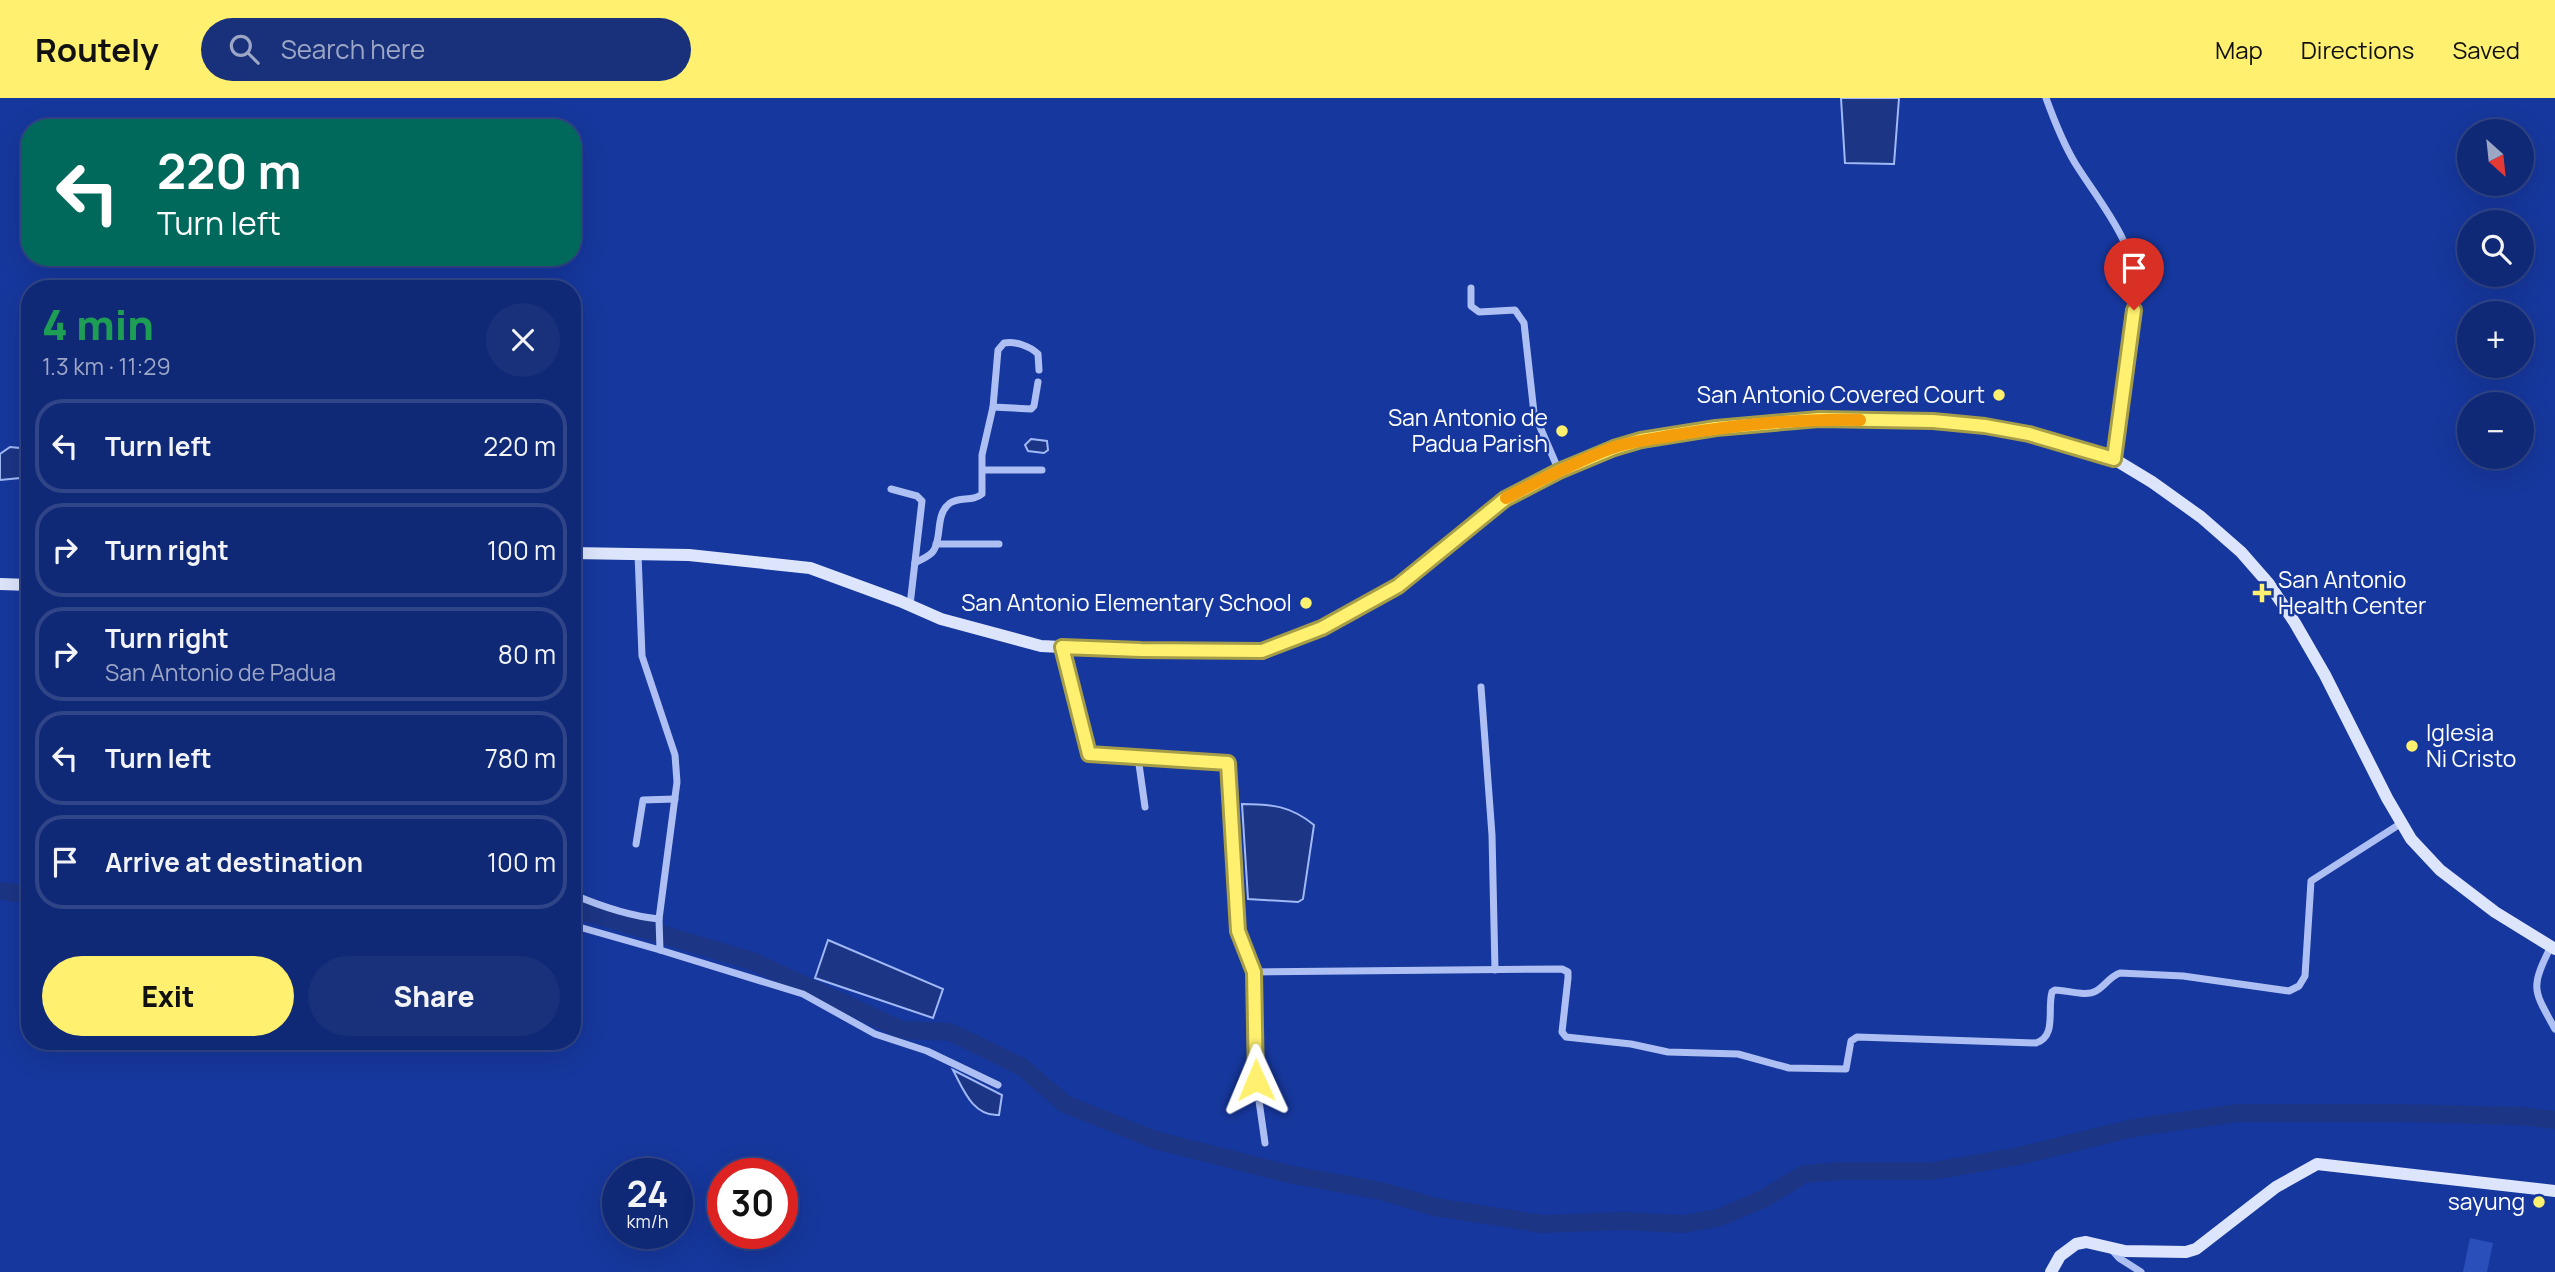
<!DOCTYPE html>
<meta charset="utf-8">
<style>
body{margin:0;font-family:Manrope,sans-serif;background:#19317b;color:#f1f3f6;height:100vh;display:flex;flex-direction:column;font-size:26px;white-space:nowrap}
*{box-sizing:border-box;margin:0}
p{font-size:23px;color:#9ca6c5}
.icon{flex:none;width:38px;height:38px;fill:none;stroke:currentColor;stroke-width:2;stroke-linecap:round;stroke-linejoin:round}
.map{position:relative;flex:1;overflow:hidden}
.side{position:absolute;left:21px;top:182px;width:560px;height:770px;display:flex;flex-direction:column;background:#102976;border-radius:28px;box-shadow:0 7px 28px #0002,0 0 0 2px #304588}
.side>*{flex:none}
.guide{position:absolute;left:21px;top:21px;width:560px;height:147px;border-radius:28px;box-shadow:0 7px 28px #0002,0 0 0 2px #304588;background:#00695c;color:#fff;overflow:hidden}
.needle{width:46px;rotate:153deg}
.buttons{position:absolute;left:2457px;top:21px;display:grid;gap:14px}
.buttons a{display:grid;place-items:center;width:77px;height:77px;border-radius:50%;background:#102976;box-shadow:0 7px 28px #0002,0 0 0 2px #304588;font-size:35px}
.speed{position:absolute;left:602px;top:1060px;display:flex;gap:14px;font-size:35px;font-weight:700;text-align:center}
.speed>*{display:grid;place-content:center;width:91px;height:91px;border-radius:50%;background:#102976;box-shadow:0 7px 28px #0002,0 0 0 2px #304588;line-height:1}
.speed small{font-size:18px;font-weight:400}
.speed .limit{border:10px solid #d22;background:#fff;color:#111}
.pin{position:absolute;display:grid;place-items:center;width:60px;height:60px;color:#fff;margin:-72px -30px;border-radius:50% 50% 50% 0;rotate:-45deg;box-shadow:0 0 7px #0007}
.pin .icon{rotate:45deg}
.me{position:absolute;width:77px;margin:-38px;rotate:359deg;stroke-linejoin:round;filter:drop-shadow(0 0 5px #0008)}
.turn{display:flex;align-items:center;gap:24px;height:147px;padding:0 21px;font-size:32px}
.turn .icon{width:91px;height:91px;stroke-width:2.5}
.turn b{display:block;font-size:49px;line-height:60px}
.round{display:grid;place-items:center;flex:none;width:74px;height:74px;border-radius:37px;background:#19317b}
.overview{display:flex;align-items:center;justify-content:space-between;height:119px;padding:0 21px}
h1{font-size:42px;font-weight:800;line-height:52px;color:#1e9e55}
.button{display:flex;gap:14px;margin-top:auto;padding:14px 21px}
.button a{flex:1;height:80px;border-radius:42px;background:#fff16f;color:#111;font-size:28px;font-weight:800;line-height:80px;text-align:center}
.button a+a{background:#19317b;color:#f1f3f6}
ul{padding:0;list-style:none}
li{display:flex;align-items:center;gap:21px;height:94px;margin:0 14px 10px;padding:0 7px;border:4px solid #304588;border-radius:28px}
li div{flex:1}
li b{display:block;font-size:26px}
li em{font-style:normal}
header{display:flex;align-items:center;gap:42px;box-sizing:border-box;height:98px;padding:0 35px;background:#fff16f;color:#111}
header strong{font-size:33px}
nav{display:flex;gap:38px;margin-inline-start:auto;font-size:24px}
.search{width:490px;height:63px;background:#19317b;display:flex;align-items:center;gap:18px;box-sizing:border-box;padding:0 24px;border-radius:38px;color:#9ca6c5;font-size:26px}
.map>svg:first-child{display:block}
.green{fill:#2a4fbb}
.water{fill:#1c3584;stroke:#a0b8f5;stroke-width:2}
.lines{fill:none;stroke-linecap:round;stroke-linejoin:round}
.river{stroke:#1c3584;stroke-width:18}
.street{stroke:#aec0f3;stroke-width:7}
.secondary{stroke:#dde5fc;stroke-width:12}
.route-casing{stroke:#a69d48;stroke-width:18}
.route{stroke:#fff16f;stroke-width:12}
.slow{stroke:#f59e0b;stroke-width:12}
.poi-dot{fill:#fff16f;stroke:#16379d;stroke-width:2.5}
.labels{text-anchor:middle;stroke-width:5;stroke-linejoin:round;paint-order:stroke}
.poi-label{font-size:23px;fill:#fff;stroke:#16379d;text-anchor:end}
</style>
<header>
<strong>Routely</strong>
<div class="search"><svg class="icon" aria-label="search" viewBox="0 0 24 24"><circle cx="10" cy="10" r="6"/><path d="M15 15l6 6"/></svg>Search here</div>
<nav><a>Map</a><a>Directions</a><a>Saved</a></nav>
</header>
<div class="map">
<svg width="2555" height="1174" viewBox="0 0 2555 1174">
<rect width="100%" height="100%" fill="#16379d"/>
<!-- green -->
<polygon class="green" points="2470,1140 2493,1145 2487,1174 2463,1174"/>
<!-- water -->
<g class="water">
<polygon points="1841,0 1899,0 1894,66 1845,65"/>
<polygon points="1031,341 1047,343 1048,352 1044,355 1028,353 1025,347"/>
<polygon points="10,349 30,351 30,379 0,382 0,356"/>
<path d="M1242 706C1272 706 1291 708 1314 727L1303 801 1298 804 1248 801Z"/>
<polygon points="828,842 943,891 933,920 815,880"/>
<path d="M953 972 1002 997 999 1017C973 1019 963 991 953 972Z"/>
</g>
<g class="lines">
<!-- river -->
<g class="river">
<polyline points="0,793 30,797"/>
<polyline points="572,810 752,863 902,932 950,934 1022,969 1065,1006 1155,1042 1293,1077 1381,1093 1435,1109 1542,1126 1622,1123 1683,1126 1718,1120 1763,1101 1804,1076 1840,1073 1933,1073 2019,1058 2133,1030 2237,1015 2400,1015 2520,1018 2555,1022"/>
</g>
<!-- street -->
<g class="street">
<path d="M2046 0C2054 22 2063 45 2075 65 2100 105 2134 143 2137 192L2114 361"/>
<polyline points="1471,190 1471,208 1479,214 1515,212 1524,225 1534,315 1559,373"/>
<path d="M1038 284 1034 308 1031 311 993 309 998 252 1004 245C1015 243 1030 248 1038 256L1039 272"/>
<polyline points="983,372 1042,372"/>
<polyline points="891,391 917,398 922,403 910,507"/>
<polyline points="936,446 999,446"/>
<path d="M915 465C921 461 930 459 934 452 942 439 935 416 950 405 960 398 973 404 982 396V357L993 309"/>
<path d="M1062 549 1089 656 1228 665 1238 833 1254 874 1562 871 1568 874V880L1562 934 1566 939 1631 946 1668 954 1738 956 1789 970 1846 971 1851 943 1857 939 2036 945C2057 938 2047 912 2052 894L2055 892C2067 892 2086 899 2096 893 2106 887 2109 879 2120 875L2183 878 2289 893 2299 888 2305 878 2311 783 2400 726"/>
<polyline points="1481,589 1492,737 1495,872"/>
<polyline points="1138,659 1145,709"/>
<polyline points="636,746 643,702 675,701"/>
<path d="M572 796C600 808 628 818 659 821L677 684 675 657 642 558 638 456"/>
<polyline points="659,821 660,852 803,896 875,936 927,953 998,987"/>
<polyline points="572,827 660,852"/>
<path d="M2551 848C2530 891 2533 891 2555 931"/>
<polyline points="1254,874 1256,982 1265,1045"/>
<polyline points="2111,1151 2119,1160 2141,1174"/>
</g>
<!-- secondary -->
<g class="secondary">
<polyline points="572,455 689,457 810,470 900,503 941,521 1041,548 1141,553 1262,553 1322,531 1358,512 1398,488 1505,401 1559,373 1614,350 1716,330 1819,321 1933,323 1985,328 2029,336 2114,361 2152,384 2201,419 2241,454 2269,486 2295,525 2325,577 2387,700 2411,741 2440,772 2495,814 2555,851"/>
<polyline points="0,486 30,487"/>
<polyline points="2051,1174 2060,1158 2076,1146 2086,1144 2125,1153 2186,1154 2196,1151 2276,1089 2317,1066 2555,1093"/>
</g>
</g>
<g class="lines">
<!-- route casing -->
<g class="route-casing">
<polyline id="route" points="1256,982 1254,874 1238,833 1228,665 1089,656 1062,549 1141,552 1262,553 1322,530 1398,488 1505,401 1559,373 1614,350 1641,342 1716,330 1819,321 1933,323 1985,328 2029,336 2114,361 2134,212"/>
</g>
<!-- route -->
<use href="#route" class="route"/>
<!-- slow -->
<path class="slow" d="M1506 400C1541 382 1575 364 1612 350 1632 343 1654 341 1675 337 1736 327 1798 320 1860 322"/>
</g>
<!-- markers -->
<g class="poi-dot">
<circle cx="1999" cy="297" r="7"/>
<circle cx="1562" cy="333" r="7"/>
<path d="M2258.5 484.5h7v7h7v7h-7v7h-7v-7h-7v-7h7z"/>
<circle cx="1306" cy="505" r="7"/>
<circle cx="2412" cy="648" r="7"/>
<circle cx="2539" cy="1104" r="7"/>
</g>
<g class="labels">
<!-- poi labels -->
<g class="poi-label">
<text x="1985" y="305">San Antonio Covered Court</text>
<text x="1548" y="328">San Antonio de<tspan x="1548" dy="26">Padua Parish</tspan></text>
<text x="2278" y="490" text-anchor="start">San Antonio<tspan x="2278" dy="26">Health Center</tspan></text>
<text x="1292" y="513">San Antonio Elementary School</text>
<text x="2426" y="643" text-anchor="start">Iglesia<tspan x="2426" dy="26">Ni Cristo</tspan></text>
<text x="2525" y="1112">sayung</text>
</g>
</g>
</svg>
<div class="buttons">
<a><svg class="needle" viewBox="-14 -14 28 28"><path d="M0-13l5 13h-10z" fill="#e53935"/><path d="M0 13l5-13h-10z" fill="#9ca6c5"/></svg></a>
<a><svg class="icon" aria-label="search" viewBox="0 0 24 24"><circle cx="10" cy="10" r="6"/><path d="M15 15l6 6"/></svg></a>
<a>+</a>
<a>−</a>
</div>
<div class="speed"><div>24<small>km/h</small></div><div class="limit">30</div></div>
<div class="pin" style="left:2134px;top:212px;background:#d93025"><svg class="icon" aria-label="arrive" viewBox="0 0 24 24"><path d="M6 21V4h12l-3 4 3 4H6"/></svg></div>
<svg class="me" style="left:1256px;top:982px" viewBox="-20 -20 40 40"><path d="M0-17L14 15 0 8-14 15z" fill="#fff16f" stroke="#fff" stroke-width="4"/></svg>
<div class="guide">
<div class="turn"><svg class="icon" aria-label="left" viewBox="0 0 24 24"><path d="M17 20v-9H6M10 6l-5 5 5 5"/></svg><div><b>220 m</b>Turn left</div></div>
</div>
<section class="side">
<div class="overview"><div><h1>4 min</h1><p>1.3 km · 11:29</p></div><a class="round"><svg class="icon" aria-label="close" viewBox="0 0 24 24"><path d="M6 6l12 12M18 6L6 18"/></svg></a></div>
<ul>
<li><svg class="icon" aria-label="left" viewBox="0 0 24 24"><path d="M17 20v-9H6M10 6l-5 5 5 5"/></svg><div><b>Turn left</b></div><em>220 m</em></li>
<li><svg class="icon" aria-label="right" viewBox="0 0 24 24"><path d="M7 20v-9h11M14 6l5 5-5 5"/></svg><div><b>Turn right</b></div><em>100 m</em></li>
<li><svg class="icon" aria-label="right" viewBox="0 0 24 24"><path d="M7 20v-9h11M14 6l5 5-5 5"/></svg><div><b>Turn right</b><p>San Antonio de Padua</p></div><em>80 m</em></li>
<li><svg class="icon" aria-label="left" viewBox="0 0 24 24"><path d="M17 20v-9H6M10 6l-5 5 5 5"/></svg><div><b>Turn left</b></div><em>780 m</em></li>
<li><svg class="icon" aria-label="arrive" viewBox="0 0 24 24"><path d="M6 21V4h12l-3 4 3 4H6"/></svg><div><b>Arrive at destination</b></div><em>100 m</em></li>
</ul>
<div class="button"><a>Exit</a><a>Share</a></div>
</section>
</div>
